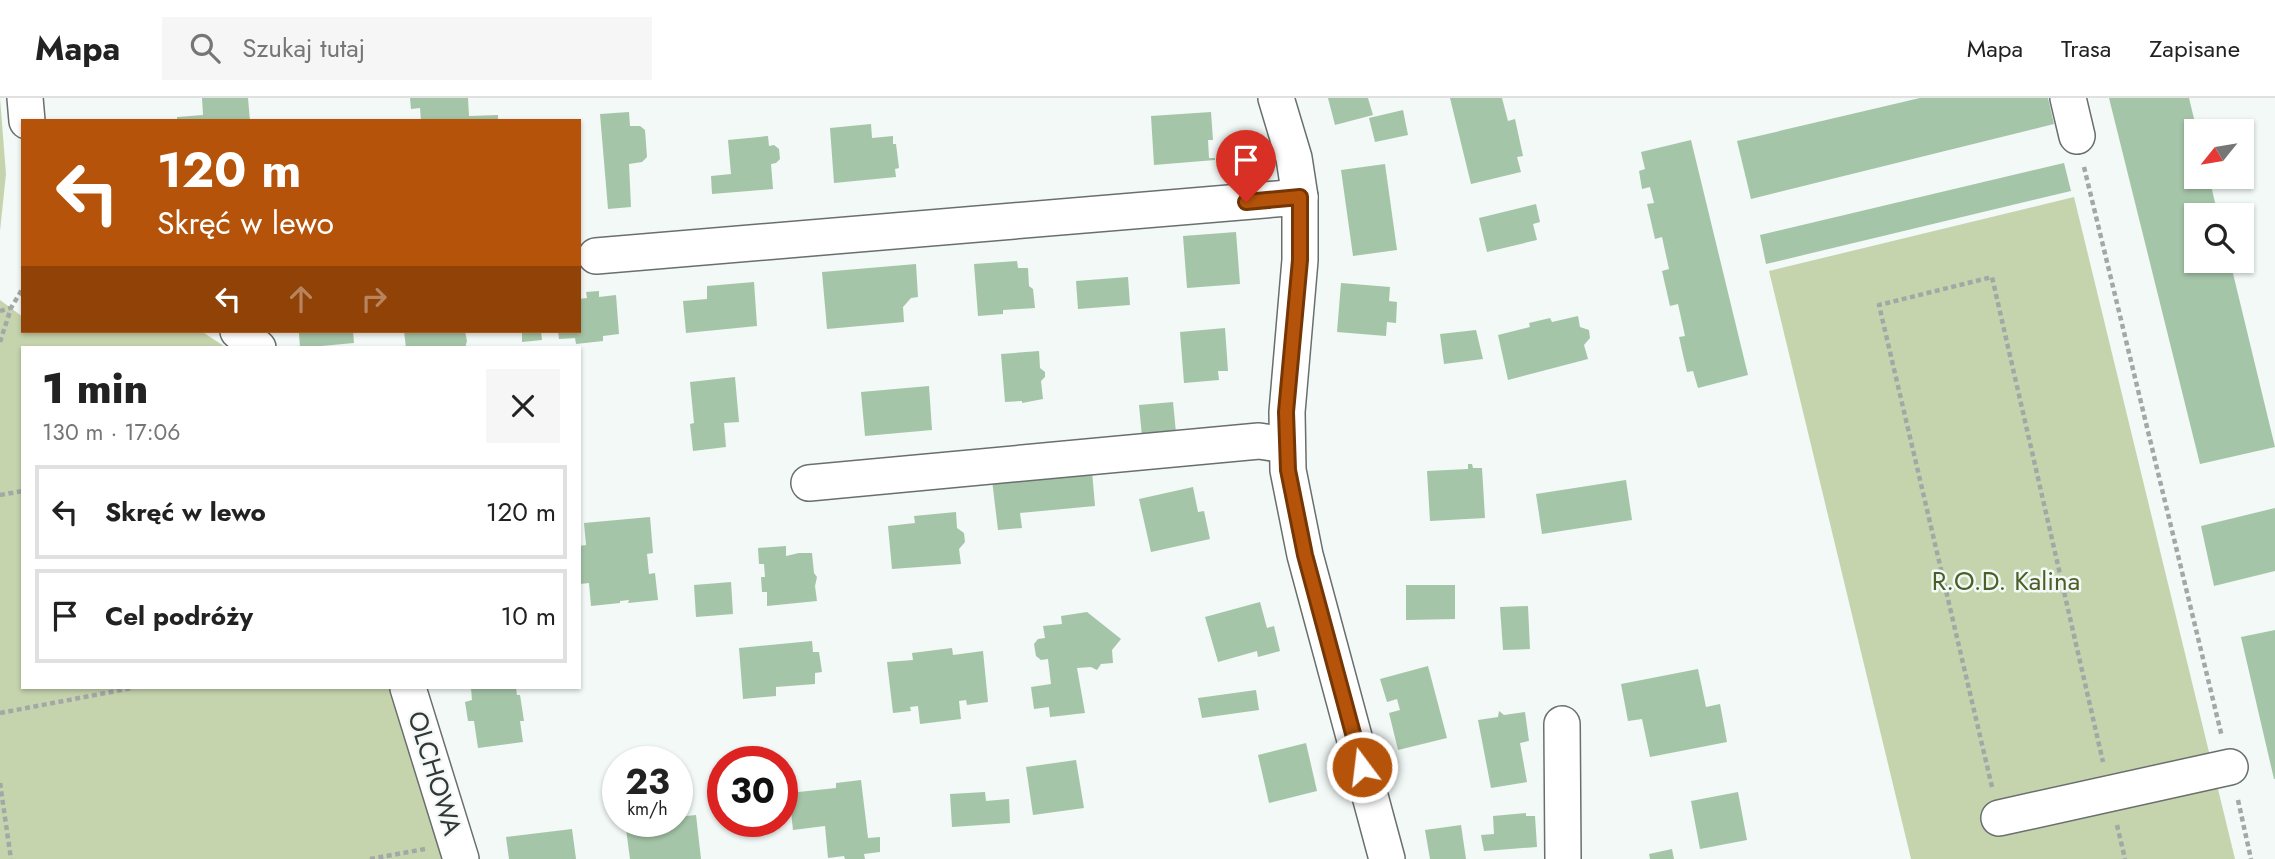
<!DOCTYPE html>
<html lang="pl">
<meta charset="utf-8">
<style>
body{margin:0;font-family:Jost,sans-serif;background:#f6f6f6;color:#222;height:100vh;display:flex;flex-direction:column;font-size:26px;white-space:nowrap}
*{box-sizing:border-box;margin:0}
p{font-size:23px;color:#767676}
.icon{flex:none;width:38px;height:38px;fill:none;stroke:currentColor;stroke-width:2;stroke-linecap:round;stroke-linejoin:round}
.map{position:relative;flex:1;overflow:hidden}
.panel{position:absolute;left:21px;top:248px;width:560px;height:343px;display:flex;flex-direction:column;background:#fff;border-radius:0px;box-shadow:0 2px 5px #0004}
.panel>*{flex:none}
.hud{position:absolute;left:21px;top:21px;width:560px;height:214px;border-radius:0px;box-shadow:0 2px 5px #0004;background:#b45309;color:#fff;overflow:hidden}
.needle{width:46px;rotate:240deg}
.tools{position:absolute;left:2184px;top:21px;display:grid;gap:14px}
.tools a{display:grid;place-items:center;width:70px;height:70px;border-radius:0px;background:#fff;box-shadow:0 2px 5px #0004;font-size:35px}
.speed{position:absolute;left:602px;top:648px;display:flex;gap:14px;font-size:35px;font-weight:700;text-align:center}
.speed>*{display:grid;place-content:center;width:91px;height:91px;border-radius:50%;background:#fff;box-shadow:0 2px 5px #0004;line-height:1}
.speed small{font-size:18px;font-weight:400}
.speed .limit{border:10px solid #d22;background:#fff;color:#111}
.pin{position:absolute;display:grid;place-items:center;width:60px;height:60px;color:#fff;margin:-72px -30px;border-radius:50% 50% 50% 0;rotate:-45deg;box-shadow:0 0 7px #0007}
.pin .icon{rotate:45deg}
.me{position:absolute;width:77px;margin:-38px;rotate:345deg;stroke-linejoin:round;filter:drop-shadow(0 0 5px #0008)}
.turn{display:flex;align-items:center;gap:24px;height:147px;padding:0 21px;font-size:32px}
.turn .icon{width:91px;height:91px;stroke-width:2.5}
.turn b{display:block;font-size:49px;line-height:60px}
.lanes{display:flex;align-items:center;height:66px;padding:0 21px;background:#0003;justify-content:center;gap:35px;direction:ltr}
.lanes .off{opacity:.35}
.round{display:grid;place-items:center;flex:none;width:74px;height:74px;border-radius:0px;background:#f6f6f6}
.summary{display:flex;align-items:center;justify-content:space-between;height:119px;padding:0 21px}
h1{font-size:42px;font-weight:800;line-height:52px}
ul{padding:0;list-style:none}
li{display:flex;align-items:center;gap:21px;height:94px;margin:0 14px 10px;padding:0 7px;border:4px solid #e0e0e0;border-radius:0px}
li div{flex:1}
li b{display:block;font-size:26px}
li em{font-style:normal}
header{display:flex;align-items:center;gap:42px;box-sizing:border-box;height:98px;padding:0 35px;background:#fff;border-bottom:2px solid #e0e0e0}
header strong{font-size:33px}
nav{display:flex;gap:38px;margin-inline-start:auto;font-size:24px}
.search{width:490px;height:63px;background:#f6f6f6;display:flex;align-items:center;gap:18px;box-sizing:border-box;padding:0 24px;border-radius:0px;color:#767676;font-size:26px}
.map>svg:first-child{display:block}
.green{fill:#c6d4ae}
.building{fill:#a5c5a8}
.lines{fill:none;stroke-linecap:round;stroke-linejoin:round}
.minor-casing{stroke:#696f6d;stroke-width:38}
.path{stroke:#a3a8a6;stroke-width:4.5;stroke-dasharray:5 3.5;stroke-linecap:butt}
.minor{stroke:#fff;stroke-width:35}
.route-casing{stroke:#753606;stroke-width:18}
.route{stroke:#b45309;stroke-width:12}
.labels{text-anchor:middle;stroke-width:5;stroke-linejoin:round;paint-order:stroke}
.park-label{font-size:26px;fill:#4c5e26;stroke:#f2f9f6}
.street-label{font-size:26px;fill:#343736;stroke:#f2f9f6}
</style>
<header>
<strong>Mapa</strong>
<div class="search"><svg class="icon" aria-label="search" viewBox="0 0 24 24"><circle cx="10" cy="10" r="6"/><path d="M15 15l6 6"/></svg>Szukaj tutaj</div>
<nav><a>Mapa</a><a>Trasa</a><a>Zapisane</a></nav>
</header>
<div class="map">
<svg width="2275" height="761" viewBox="0 0 2275 761">
<rect width="100%" height="100%" fill="#f2f9f6"/>
<!-- green -->
<g class="green">
<polygon points="0,0 6,76 0,133"/>
<polygon points="2074,99 2235,761 1911,761 1769,173"/>
<polygon points="0,202 23,219 23,233 201,233 227,250 23,250 23,590 391,590 446,761 0,761"/>
</g>
<!-- building -->
<g class="building">
<polygon points="202,0 248,0 250,23 177,23 177,19 203,17"/>
<polygon points="410,0 468,0 469,18 498,17 498,23 421,23 420,10 411,11"/>
<polygon points="1328,0 1368,0 1373,17 1335,27"/>
<polygon points="1450,0 1502,0 1508,23 1515,21 1523,58 1517,59 1521,74 1471,86"/>
<polygon points="1920,0 2048,0 2054,26 1751,101 1737,43"/>
<polygon points="2109,0 2189,0 2197,33 2196,79 2209,79 2218,117 2196,117 2196,163 2230,163 2275,349 2200,366"/>
<polygon points="1403,12 1408,37 1375,44 1369,20"/>
<polygon points="629,14 630,28 640,28 645,32 647,59 642,64 629,66 631,109 608,111 600,16"/>
<polygon points="1211,14 1213,42 1208,42 1209,60 1215,60 1215,62 1154,67 1151,18"/>
<polygon points="871,26 872,40 893,38 893,46 896,46 899,70 895,71 896,79 834,85 830,30"/>
<polygon points="768,38 769,48 774,47 779,51 780,61 776,65 771,66 773,91 712,96 711,78 731,76 728,42"/>
<polygon points="1691,42 1748,277 1698,290 1693,273 1687,274 1683,257 1679,239 1685,238 1678,206 1670,208 1662,173 1669,171 1662,139 1655,141 1647,106 1654,105 1650,89 1642,91 1639,73 1645,71 1641,54"/>
<polygon points="2064,65 2071,93 1766,166 1760,137"/>
<polygon points="1385,66 1397,152 1353,158 1341,72"/>
<polygon points="1536,106 1540,124 1533,126 1537,142 1487,154 1479,120"/>
<polygon points="1236,134 1240,186 1187,190 1183,138"/>
<polygon points="1017,163 1018,170 1028,170 1029,188 1033,191 1035,210 1003,212 1003,216 978,218 974,166"/>
<polygon points="916,166 918,199 911,200 903,209 904,224 827,231 822,174"/>
<polygon points="1128,179 1130,207 1078,211 1076,183"/>
<polygon points="754,184 757,228 686,235 683,203 707,201 707,188"/>
<polygon points="1341,185 1390,189 1389,203 1397,204 1396,225 1387,224 1386,238 1337,234"/>
<polygon points="599,193 599,199 616,197 619,236 603,238 603,243 576,246 575,240 559,241 558,233 579,233 579,201 587,200 586,194"/>
<polygon points="1578,218 1580,229 1589,232 1590,240 1584,247 1588,261 1508,282 1498,237 1530,229 1529,225 1550,220 1552,224"/>
<polygon points="1225,230 1228,273 1218,273 1219,282 1184,285 1180,234"/>
<polygon points="1476,232 1483,261 1444,266 1440,236"/>
<polygon points="310,233 353,233 354,245 300,250 299,235"/>
<polygon points="404,233 465,233 467,243 465,250 406,250"/>
<polygon points="522,233 541,233 542,242 522,244"/>
<polygon points="1039,253 1040,270 1045,274 1045,279 1041,283 1043,301 1022,305 1022,303 1005,304 1001,256"/>
<polygon points="735,279 739,324 724,325 726,349 693,353 690,326 694,325 690,284"/>
<polygon points="929,288 932,332 865,338 861,294"/>
<polygon points="1173,304 1176,335 1142,339 1139,307"/>
<polygon points="1468,366 1472,366 1473,370 1482,370 1485,420 1430,423 1427,373 1468,371"/>
<polygon points="1092,373 1095,408 1020,415 1022,430 998,432 992,382"/>
<polygon points="1626,382 1632,422 1542,436 1536,396"/>
<polygon points="1193,389 1198,414 1204,413 1210,441 1151,454 1139,401"/>
<polygon points="2275,410 2275,473 2214,488 2201,428"/>
<polygon points="956,414 957,430 964,435 965,444 959,451 961,466 892,471 888,428 915,425 914,418"/>
<polygon points="650,419 653,455 647,456 649,476 655,475 658,502 628,505 629,502 620,503 620,505 591,508 589,485 580,486 579,481 579,448 586,447 584,425"/>
<polygon points="786,448 786,458 799,455 812,455 814,475 817,479 815,488 817,503 767,508 767,494 762,494 761,479 765,479 764,466 759,466 758,450"/>
<polygon points="731,484 733,516 696,519 694,487"/>
<polygon points="1406,487 1455,487 1455,521 1406,522"/>
<polygon points="1260,504 1267,530 1274,528 1280,553 1258,559 1257,553 1218,564 1205,519"/>
<polygon points="1528,508 1530,551 1503,552 1500,509"/>
<polygon points="1087,514 1121,541 1112,552 1113,565 1101,566 1097,572 1091,569 1077,570 1085,615 1050,619 1049,609 1034,611 1031,589 1051,586 1048,561 1041,562 1036,558 1034,546 1038,541 1045,540 1043,528 1062,526 1061,518"/>
<polygon points="2275,532 2275,681 2274,681 2241,539"/>
<polygon points="812,543 813,554 819,554 822,574 815,575 815,586 776,589 776,598 743,601 739,550"/>
<polygon points="952,550 953,557 983,553 988,604 967,607 966,602 959,603 961,621 920,626 918,608 910,609 911,613 893,615 887,564 913,562 912,555"/>
<polygon points="1428,568 1447,640 1398,652 1389,615 1400,612 1397,601 1387,604 1380,581"/>
<polygon points="1698,571 1706,609 1720,606 1727,644 1650,659 1642,621 1628,623 1621,586"/>
<polygon points="471,590 516,590 517,597 520,597 524,623 520,623 523,644 478,650 474,623 468,623 465,604 472,602"/>
<polygon points="1256,592 1259,612 1202,620 1198,600"/>
<polygon points="1499,613 1504,617 1525,614 1529,643 1520,645 1527,684 1491,690 1478,622 1498,619"/>
<polygon points="1306,645 1317,693 1269,705 1258,657"/>
<polygon points="1076,662 1084,710 1033,717 1026,669"/>
<polygon points="861,682 868,740 880,739 880,754 864,756 865,761 845,761 844,758 828,760 825,728 793,732 789,695 836,690 836,685"/>
<polygon points="985,694 986,703 1009,701 1010,725 952,729 950,696"/>
<polygon points="1738,694 1747,742 1700,751 1691,703"/>
<polygon points="1526,715 1526,718 1535,718 1537,749 1484,753 1481,737 1494,736 1493,718"/>
<polygon points="696,717 701,761 630,761 626,731 653,728 652,723 677,723 677,719"/>
<polygon points="1461,727 1466,761 1430,761 1425,732"/>
<polygon points="572,731 576,761 509,761 506,739"/>
<polygon points="1672,751 1674,761 1650,761 1649,756"/>
</g>
<g class="lines">
<!-- minor casing -->
<g class="minor-casing">
<g id="minor">
<polyline points="25,0 27,23"/>
<polyline points="1276,0 1294,60 1300,99 1300,162 1287,314 1288,372 1305,457 1387,761"/>
<polyline points="2068,0 2077,38"/>
<polyline points="596,158 1300,99"/>
<polyline points="238,233 258,250"/>
<polyline points="809,385 1259,343 1286,347"/>
<polyline points="408,590 461,761"/>
<polyline points="1562,626 1563,761"/>
<polyline points="1999,720 2230,669"/>
</g>
</g>
<!-- path -->
<g class="path">
<polyline points="2084,69 2222,639"/>
<polyline points="0,213 10,210"/>
<polyline points="0,244 11,210 23,190"/>
<polyline points="0,397 23,393"/>
<polyline points="0,615 132,590"/>
<polyline points="0,685 11,761"/>
<polyline points="1992,689 1879,207 1992,179 2103,664"/>
<polyline points="2238,702 2251,761"/>
<polyline points="2117,727 2125,761"/>
<polyline points="370,761 425,751"/>
</g>
<!-- minor -->
<use href="#minor" class="minor"/>
</g>
<g class="lines">
<!-- route casing -->
<g class="route-casing">
<polyline id="route" points="1246,104 1300,99 1300,162 1286,314 1288,372 1305,457 1362,669"/>
</g>
<!-- route -->
<use href="#route" class="route"/>
</g>
<g class="labels">
<!-- park labels -->
<g class="park-label">
<text x="2006" y="492">R.O.D. Kalina</text>
</g>
<!-- street labels -->
<g class="street-label">
<text transform="translate(435 675) rotate(73)" y="9">OLCHOWA</text>
</g>
</g>
</svg>
<div class="tools">
<a><svg class="needle" viewBox="-14 -14 28 28"><path d="M0-13l5 13h-10z" fill="#e53935"/><path d="M0 13l5-13h-10z" fill="#767676"/></svg></a>
<a><svg class="icon" aria-label="search" viewBox="0 0 24 24"><circle cx="10" cy="10" r="6"/><path d="M15 15l6 6"/></svg></a>
</div>
<div class="speed"><div>23<small>km/h</small></div><div class="limit">30</div></div>
<div class="pin" style="left:1246px;top:104px;background:#d93025"><svg class="icon" aria-label="arrive" viewBox="0 0 24 24"><path d="M6 21V4h12l-3 4 3 4H6"/></svg></div>
<svg class="me" style="left:1362px;top:669px" viewBox="-20 -20 40 40"><circle r="17" fill="#b45309" stroke="#fff" stroke-width="3"/><path d="M0-11L8 9 0 5-8 9z" fill="#fff"/></svg>
<div class="hud">
<div class="turn"><svg class="icon" aria-label="left" viewBox="0 0 24 24"><path d="M17 20v-9H6M10 6l-5 5 5 5"/></svg><div><b>120 m</b>Skręć w lewo</div></div>
<div class="lanes"><svg class="icon" aria-label="left" viewBox="0 0 24 24"><path d="M17 20v-9H6M10 6l-5 5 5 5"/></svg><svg class="icon off" aria-label="ahead" viewBox="0 0 24 24"><path d="M12 20V5M6 11l6-6 6 6"/></svg><svg class="icon off" aria-label="right" viewBox="0 0 24 24"><path d="M7 20v-9h11M14 6l5 5-5 5"/></svg></div>
</div>
<section class="panel">
<div class="summary"><div><h1>1 min</h1><p>130 m · 17:06</p></div><a class="round"><svg class="icon" aria-label="close" viewBox="0 0 24 24"><path d="M6 6l12 12M18 6L6 18"/></svg></a></div>
<ul>
<li><svg class="icon" aria-label="left" viewBox="0 0 24 24"><path d="M17 20v-9H6M10 6l-5 5 5 5"/></svg><div><b>Skręć w lewo</b></div><em>120 m</em></li>
<li><svg class="icon" aria-label="arrive" viewBox="0 0 24 24"><path d="M6 21V4h12l-3 4 3 4H6"/></svg><div><b>Cel podróży</b></div><em>10 m</em></li>
</ul>
</section>
</div>
